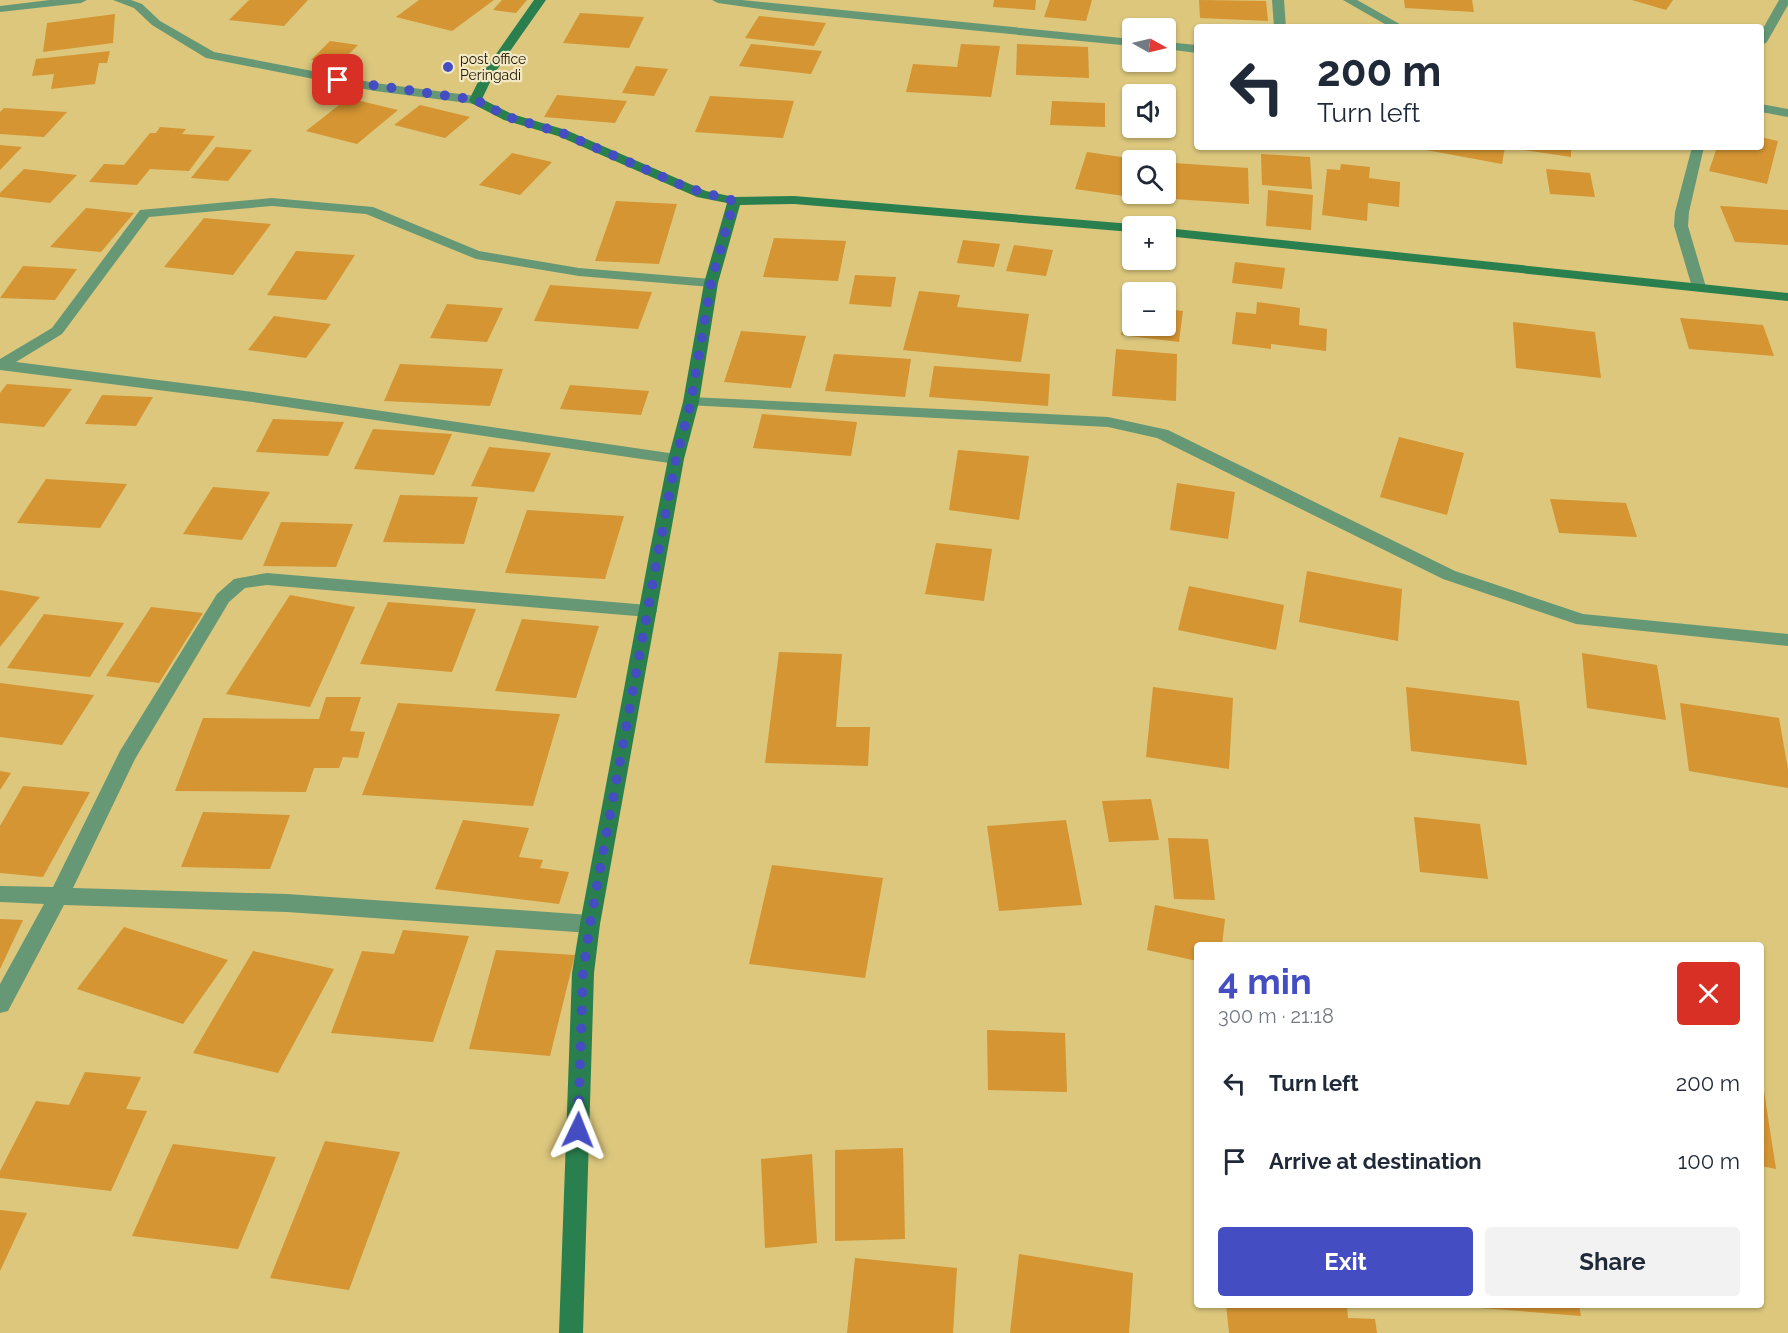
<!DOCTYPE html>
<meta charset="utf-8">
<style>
body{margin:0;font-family:Raleway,sans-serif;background:#f2f2f3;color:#1f2937;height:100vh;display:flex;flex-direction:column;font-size:22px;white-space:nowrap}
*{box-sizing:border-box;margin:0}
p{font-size:20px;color:#747a83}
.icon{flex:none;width:33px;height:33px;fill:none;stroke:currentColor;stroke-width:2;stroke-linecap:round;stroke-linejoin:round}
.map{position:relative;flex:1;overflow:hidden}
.details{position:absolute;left:1194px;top:942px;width:570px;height:366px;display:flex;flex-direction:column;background:#fff;border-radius:6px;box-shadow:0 2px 4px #0004}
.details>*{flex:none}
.top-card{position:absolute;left:1194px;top:24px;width:570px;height:126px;border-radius:6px;box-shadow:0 2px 4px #0004;background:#fff;color:#1f2937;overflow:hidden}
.needle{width:39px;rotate:98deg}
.tools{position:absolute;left:1122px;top:18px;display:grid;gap:12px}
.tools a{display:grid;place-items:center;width:54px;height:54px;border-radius:6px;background:#fff;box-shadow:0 2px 4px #0004;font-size:30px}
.pin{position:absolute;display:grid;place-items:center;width:51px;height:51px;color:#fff;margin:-26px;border-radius:12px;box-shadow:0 3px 9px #0006}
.me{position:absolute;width:66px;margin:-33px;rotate:2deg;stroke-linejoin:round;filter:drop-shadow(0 0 4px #0008)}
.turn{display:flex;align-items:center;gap:21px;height:126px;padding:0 24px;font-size:27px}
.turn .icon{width:78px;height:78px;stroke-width:2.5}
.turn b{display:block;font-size:42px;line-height:51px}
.round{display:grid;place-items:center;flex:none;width:63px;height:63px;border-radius:6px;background:#f2f2f3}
.headline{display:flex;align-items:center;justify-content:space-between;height:102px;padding:0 24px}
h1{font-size:36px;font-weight:700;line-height:45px;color:#454dc2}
.primary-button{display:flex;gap:12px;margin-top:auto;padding:12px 24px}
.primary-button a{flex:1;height:69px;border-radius:6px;background:#454dc2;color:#fff;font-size:24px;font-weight:700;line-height:69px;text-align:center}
.primary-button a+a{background:#f2f2f3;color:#1f2937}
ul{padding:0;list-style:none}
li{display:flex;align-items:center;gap:18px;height:78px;padding:0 24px}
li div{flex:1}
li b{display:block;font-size:22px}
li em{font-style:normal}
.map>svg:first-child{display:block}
.building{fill:#d49532}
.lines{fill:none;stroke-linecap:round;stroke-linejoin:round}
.street{fill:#669876;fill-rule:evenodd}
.secondary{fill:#29804e;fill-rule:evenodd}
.route{stroke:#454dc2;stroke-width:10;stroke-dasharray:0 18}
.poi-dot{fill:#454dc2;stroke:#f3e8c4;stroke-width:2}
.labels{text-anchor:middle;stroke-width:4.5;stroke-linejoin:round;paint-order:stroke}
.far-poi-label{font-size:14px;fill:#1e1600;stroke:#f3e8c4;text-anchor:start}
</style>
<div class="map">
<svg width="1788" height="1333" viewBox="0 0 1788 1333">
<rect width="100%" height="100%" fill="#dcc77d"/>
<!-- building -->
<g class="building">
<polygon points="249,0 308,0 284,26 229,20"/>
<polygon points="419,0 494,0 452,31 396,17"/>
<polygon points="502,0 527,0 516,13 493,10"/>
<polygon points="994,0 1036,0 1035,10 993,7"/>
<polygon points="1050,0 1092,0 1086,21 1044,17"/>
<polygon points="1199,0 1266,1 1268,21 1200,18"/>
<polygon points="1404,0 1472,0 1474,12 1405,8"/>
<polygon points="1632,0 1673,0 1666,10"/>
<polygon points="580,13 644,17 629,48 563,43"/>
<polygon points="115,14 113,43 43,52 47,23"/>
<polygon points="759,16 826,23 814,46 745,38"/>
<polygon points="330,41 358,45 340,63 311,60"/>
<polygon points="751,44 822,51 811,74 739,66"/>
<polygon points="961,44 1000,46 991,97 906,92 913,64 957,67"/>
<polygon points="1017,44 1088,47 1089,78 1016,75"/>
<polygon points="110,51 107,63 99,63 95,84 51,89 54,74 32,76 36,59"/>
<polygon points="636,66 668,69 654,96 622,93"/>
<polygon points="557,95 627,101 615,123 544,117"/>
<polygon points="710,96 794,101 783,138 695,132"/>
<polygon points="348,98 398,110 357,144 306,131"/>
<polygon points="1052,101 1105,103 1105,127 1050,125"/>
<polygon points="420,105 470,117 445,138 394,125"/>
<polygon points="4,108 67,112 44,137 0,134 0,112"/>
<polygon points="160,127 186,129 182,134 215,136 189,171 150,169 137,185 89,182 104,164 124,165 150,133 156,133"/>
<polygon points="1761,137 1778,141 1767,184 1709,171 1717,147 1761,147"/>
<polygon points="0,145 22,147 0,170"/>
<polygon points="216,147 252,150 228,181 191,178"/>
<polygon points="1410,147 1505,147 1502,164"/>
<polygon points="1518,147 1571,147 1571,157 1518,149"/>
<polygon points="1087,152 1135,159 1132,160 1124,196 1075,189"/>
<polygon points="512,153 552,162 520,195 479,185"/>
<polygon points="1261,154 1310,157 1312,189 1262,185"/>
<polygon points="1174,163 1248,168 1249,204 1174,199"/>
<polygon points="1341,164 1370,167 1369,178 1400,182 1399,207 1368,203 1367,221 1322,215 1327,169 1340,170"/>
<polygon points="24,169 77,175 50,203 0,197 0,193"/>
<polygon points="1546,169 1590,173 1595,197 1550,194"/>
<polygon points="1268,190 1313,195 1311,230 1266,226"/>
<polygon points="616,201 677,204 659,264 595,261"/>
<polygon points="1720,206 1788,210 1788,245 1735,242"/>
<polygon points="86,208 134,213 101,252 50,247"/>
<polygon points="204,218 271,224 233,275 164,267"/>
<polygon points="774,238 846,241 838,281 763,277"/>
<polygon points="963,240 1000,244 994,267 957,263"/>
<polygon points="1014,245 1053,250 1046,276 1006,271"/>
<polygon points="296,251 355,255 326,300 267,295"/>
<polygon points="1235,262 1285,268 1282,289 1232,283"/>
<polygon points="23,266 77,269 55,300 0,298"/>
<polygon points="855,275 896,277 891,307 849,304"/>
<polygon points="550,285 652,292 638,329 534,321"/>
<polygon points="919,291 960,295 957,307 1029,314 1021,362 903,350"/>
<polygon points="1257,302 1300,308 1299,325 1327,329 1326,351 1271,344 1271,349 1232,344 1236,312 1256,314"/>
<polygon points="447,304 503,308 487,342 430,338"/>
<polygon points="1127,305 1132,305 1132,326 1166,326 1166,309 1183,311 1179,342 1121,335"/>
<polygon points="274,316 331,324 306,358 248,350"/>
<polygon points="1680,318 1763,325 1774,356 1689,349"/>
<polygon points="1513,322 1595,332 1601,378 1516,368"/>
<polygon points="741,331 806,336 791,388 724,382"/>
<polygon points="1116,349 1177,354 1176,401 1112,396"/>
<polygon points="834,354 911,359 905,397 825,391"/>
<polygon points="400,364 503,369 490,406 384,401"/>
<polygon points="934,366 1050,374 1048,406 929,397"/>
<polygon points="7,384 72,389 44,427 0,423 0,393"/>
<polygon points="570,385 649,391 641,415 560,409"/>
<polygon points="102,395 153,397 136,426 85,424"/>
<polygon points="762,414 857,422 851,456 753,448"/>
<polygon points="273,419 344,422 328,456 256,452"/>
<polygon points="373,429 452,434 434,475 354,469"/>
<polygon points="1399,437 1464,453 1447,515 1380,497"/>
<polygon points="489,447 551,453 534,492 471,486"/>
<polygon points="958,450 1029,456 1019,520 949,510"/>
<polygon points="46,479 127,484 100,528 17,523"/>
<polygon points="1177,483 1235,492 1228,539 1170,530"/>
<polygon points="213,487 270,492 242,540 183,534"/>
<polygon points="400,495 478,497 464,544 383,542"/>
<polygon points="1550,499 1626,503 1637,537 1559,533"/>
<polygon points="527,510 624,516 605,579 505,573"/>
<polygon points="281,522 353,524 336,567 263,566"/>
<polygon points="936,543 992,549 984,601 925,594"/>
<polygon points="1307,571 1402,589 1398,641 1299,622"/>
<polygon points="1189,586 1284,605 1276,650 1178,630"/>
<polygon points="0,590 40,597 0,647"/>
<polygon points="290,595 355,607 310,707 226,694"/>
<polygon points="388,602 476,609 452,672 360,664"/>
<polygon points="151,607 203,613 159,683 106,676"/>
<polygon points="44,614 124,623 90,677 7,668"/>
<polygon points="522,619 599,626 576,698 495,691"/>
<polygon points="779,652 842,654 836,727 870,727 868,766 765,763"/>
<polygon points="1582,653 1657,665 1666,720 1587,708"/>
<polygon points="0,683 94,695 62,745 0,737"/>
<polygon points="1153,687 1233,698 1229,769 1146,757"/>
<polygon points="1406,687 1519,701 1527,765 1411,751"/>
<polygon points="326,697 361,697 350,731 365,732 358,758 343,757 339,768 314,768 306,792 175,791 203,718 319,719"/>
<polygon points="398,703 560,714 533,806 362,795"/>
<polygon points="1680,703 1779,718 1788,769 1788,788 1689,771"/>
<polygon points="0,771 11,773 0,790"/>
<polygon points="23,786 90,792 43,877 0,873 0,826"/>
<polygon points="1151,799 1159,840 1109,842 1102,801"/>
<polygon points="203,812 290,815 270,869 181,867"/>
<polygon points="1414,817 1480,824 1488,879 1420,872"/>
<polygon points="463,820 529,828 519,857 543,860 540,868 569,872 559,904 435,889"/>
<polygon points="1066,820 1082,905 999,911 987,826"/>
<polygon points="1168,838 1208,839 1215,900 1174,899"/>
<polygon points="772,865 883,878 865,978 749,964"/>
<polygon points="1155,905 1225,919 1222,945 1197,945 1197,961 1147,950"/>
<polygon points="0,919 23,920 0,969"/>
<polygon points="124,927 228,960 183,1024 77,989"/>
<polygon points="403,930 469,936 433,1042 331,1033 362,951 394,954"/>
<polygon points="496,950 575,955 550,1056 469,1049"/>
<polygon points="253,951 334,969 278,1073 193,1053"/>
<polygon points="987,1030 1065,1033 1067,1092 988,1090"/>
<polygon points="85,1072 141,1077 126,1109 147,1111 111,1191 0,1178 0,1171 36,1101 69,1105"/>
<polygon points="1761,1090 1764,1091 1776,1169 1761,1166"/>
<polygon points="325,1141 400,1152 349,1290 270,1278"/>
<polygon points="173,1144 276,1157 238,1249 132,1236"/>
<polygon points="903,1148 905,1239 835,1241 835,1150"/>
<polygon points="812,1154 817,1243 765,1248 761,1159"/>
<polygon points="0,1210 27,1213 0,1271"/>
<polygon points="1019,1254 1133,1273 1129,1333 1010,1333"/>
<polygon points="855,1258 957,1268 953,1333 847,1333"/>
<polygon points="1226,1305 1347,1305 1348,1318 1375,1319 1377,1333 1229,1333"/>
<polygon points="1468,1305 1579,1305 1581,1316 1468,1307"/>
</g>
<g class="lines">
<!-- street -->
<g class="street">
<polygon points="50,0 87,0 81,3 0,12 0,6"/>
<polygon points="113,0 131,0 142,4 160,21 214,52 375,83 475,96 481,100 475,104 375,91 206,58 152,25 134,8"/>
<polygon points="712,0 742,0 1132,39 1132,46 775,11 718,3"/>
<polygon points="1272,0 1284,0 1286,27 1274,27"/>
<polygon points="1343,0 1357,0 1405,27 1390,27"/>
<polygon points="1779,0 1788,0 1788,5 1767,42 1761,46 1761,32"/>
<polygon points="1166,42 1197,45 1197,53 1166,49"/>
<polygon points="1761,104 1788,109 1788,117 1761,112"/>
<polygon points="1692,147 1704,147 1689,212 1688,226 1706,287 1699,291 1692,287 1674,226 1675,212"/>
<polygon points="272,198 373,207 479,251 579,268 711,279 718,283 711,287 579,276 476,259 366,214 272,206 149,217 62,334 16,362 253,392 676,454 682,455 684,459 682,463 676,464 253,402 0,370 0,359 52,328 140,210"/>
<polygon points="691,397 1108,417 1168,430 1455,571 1583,614 1788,634 1788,646 1576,624 1443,579 1157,438 1108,427 686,405 683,402"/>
<polygon points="267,573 648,605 654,607 657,611 654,615 648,617 267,585 245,588 229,602 135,759 73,888 287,894 590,915 597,918 600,924 597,930 590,933 287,912 64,905 8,1011 0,1013 0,984 44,904 0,902 0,886 53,887 120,751 217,594 234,579"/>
</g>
<!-- secondary -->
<g class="secondary">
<polygon points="534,0 546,0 494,74 482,99 512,114 566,130 706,191 734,197 794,196 1132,224 1138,226 1132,226 1132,232 794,204 740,205 718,283 699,402 684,459 600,924 594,973 583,1333 559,1333 572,973 580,924 650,550 668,459 683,402 704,283 727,203 697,197 558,136 504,120 471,103 469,100 482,74"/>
<polygon points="1166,228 1788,293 1788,301 1166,236"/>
</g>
</g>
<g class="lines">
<!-- route -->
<polyline class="route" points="338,80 476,100 508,117 562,133 688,188 734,201 711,283 691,402 676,459 663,527 590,924 583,973 578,1130"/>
</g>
<!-- markers -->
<circle class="poi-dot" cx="448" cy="67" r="6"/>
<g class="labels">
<!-- far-poi labels -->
<g class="far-poi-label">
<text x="460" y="64">post office<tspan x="460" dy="16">Peringadi</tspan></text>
</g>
</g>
</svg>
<div class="tools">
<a><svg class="needle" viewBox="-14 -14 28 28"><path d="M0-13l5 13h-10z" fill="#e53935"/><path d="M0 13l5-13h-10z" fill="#747a83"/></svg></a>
<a><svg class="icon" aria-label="sound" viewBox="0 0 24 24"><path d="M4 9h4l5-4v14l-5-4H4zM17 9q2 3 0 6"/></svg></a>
<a><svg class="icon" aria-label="search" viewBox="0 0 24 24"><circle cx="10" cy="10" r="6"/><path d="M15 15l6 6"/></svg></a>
<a>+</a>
<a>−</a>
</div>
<div class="pin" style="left:338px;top:80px;background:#d93025"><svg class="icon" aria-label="arrive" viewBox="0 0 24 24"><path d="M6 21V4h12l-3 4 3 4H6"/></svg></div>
<svg class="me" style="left:578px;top:1130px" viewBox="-20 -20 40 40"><path d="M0-17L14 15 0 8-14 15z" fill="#454dc2" stroke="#fff" stroke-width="4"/></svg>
<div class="top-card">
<div class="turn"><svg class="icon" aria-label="left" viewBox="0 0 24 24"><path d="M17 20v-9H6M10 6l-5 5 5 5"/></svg><div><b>200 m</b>Turn left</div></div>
</div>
<section class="details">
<div class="headline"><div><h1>4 min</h1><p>300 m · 21:18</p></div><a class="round" style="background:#d93025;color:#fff"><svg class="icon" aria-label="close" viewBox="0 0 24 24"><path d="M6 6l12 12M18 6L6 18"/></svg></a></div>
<ul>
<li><svg class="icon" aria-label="left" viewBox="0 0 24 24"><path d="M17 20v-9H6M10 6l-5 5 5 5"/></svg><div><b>Turn left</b></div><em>200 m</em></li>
<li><svg class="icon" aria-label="arrive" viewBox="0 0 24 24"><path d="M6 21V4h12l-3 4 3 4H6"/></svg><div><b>Arrive at destination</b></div><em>100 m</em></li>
</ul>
<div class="primary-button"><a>Exit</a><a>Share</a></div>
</section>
</div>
